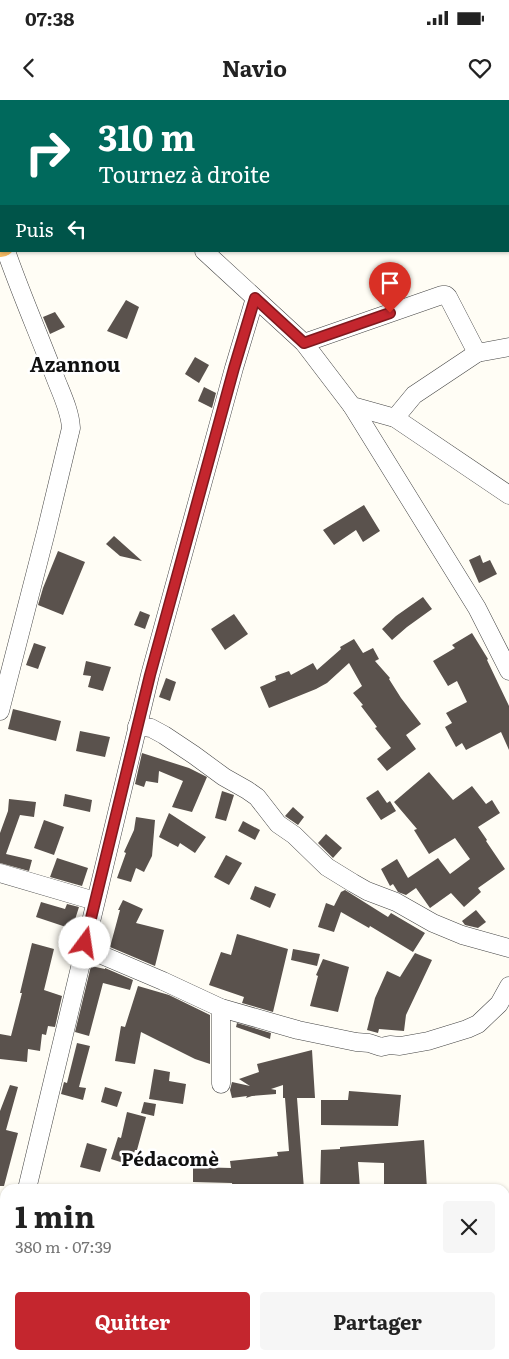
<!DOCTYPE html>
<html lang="fr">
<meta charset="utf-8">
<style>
body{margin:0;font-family:Literata,serif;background:#f6f6f6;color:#222;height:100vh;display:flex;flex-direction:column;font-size:19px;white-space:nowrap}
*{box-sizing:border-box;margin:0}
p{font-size:16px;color:#767676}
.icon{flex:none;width:28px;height:28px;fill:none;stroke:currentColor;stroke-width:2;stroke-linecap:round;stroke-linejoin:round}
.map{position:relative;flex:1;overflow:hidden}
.drawer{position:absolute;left:0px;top:1084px;width:510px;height:176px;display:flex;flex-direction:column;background:#fff;border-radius:15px 15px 0 0;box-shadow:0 1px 4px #0004}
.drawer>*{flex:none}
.guide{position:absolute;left:0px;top:0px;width:510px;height:152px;box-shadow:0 1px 4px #0004;background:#00695c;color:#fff;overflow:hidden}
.pin{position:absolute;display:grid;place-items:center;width:42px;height:42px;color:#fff;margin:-51px -21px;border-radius:50% 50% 50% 0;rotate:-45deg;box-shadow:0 0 5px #0007}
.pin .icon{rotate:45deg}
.me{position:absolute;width:55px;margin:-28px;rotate:14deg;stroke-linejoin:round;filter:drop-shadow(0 0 4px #0008)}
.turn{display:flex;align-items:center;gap:18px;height:105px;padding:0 15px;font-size:22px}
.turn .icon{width:65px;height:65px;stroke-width:2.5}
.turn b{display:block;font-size:35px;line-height:42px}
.then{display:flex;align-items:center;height:48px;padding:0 15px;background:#0003;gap:10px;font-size:19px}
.round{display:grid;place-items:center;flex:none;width:52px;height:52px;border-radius:5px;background:#f6f6f6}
.head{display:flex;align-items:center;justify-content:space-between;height:85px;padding:0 15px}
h1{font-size:30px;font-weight:700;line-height:38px}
.action{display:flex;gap:10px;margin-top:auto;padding:10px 15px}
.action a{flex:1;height:58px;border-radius:5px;background:#c4262e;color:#fff;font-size:20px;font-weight:700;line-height:58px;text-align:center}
.action a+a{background:#f6f6f6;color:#222}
.status{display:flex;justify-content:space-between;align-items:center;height:35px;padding:0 25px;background:#fff;direction:ltr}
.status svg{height:14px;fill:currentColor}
header{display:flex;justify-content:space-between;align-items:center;height:65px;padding:0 15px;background:#fff;font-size:22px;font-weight:700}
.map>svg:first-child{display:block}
.building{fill:#5a524d}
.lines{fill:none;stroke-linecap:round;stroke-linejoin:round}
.minor-casing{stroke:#444;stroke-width:19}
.primary-casing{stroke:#222;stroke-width:29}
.trunk-casing{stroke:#222;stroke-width:29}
.minor{stroke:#fff;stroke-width:18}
.primary{stroke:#f9d66b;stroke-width:28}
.trunk{stroke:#f7bc64;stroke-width:28}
.route-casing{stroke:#7f191e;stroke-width:12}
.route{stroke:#c4262e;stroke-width:9}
.labels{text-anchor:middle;stroke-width:5;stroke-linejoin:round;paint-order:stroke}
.neighbourhood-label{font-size:19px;font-weight:bold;fill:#111;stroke:#fff}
.quarter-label{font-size:20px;font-weight:bold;fill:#111;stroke:#fff}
</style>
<div class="status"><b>07:38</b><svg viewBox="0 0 49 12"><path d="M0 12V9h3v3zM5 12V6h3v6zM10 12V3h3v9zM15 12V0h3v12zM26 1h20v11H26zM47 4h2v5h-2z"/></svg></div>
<header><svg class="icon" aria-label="back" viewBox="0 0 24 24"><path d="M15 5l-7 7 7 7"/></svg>Navio<svg class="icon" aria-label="heart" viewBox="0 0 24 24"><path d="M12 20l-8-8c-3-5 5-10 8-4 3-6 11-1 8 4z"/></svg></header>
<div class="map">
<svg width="509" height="1259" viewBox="0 0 509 1259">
<rect width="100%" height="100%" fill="#fffdf5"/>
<!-- building -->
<g class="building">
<polygon points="126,200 139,207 127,239 107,231"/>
<polygon points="55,212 65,227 50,234 43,217"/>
<polygon points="195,257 209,265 199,283 185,274"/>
<polygon points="204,287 216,293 212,308 198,301"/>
<polygon points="364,405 380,431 363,442 356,430 334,445 323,430"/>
<polygon points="114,436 142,461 120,456 106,444"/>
<polygon points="58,451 85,462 63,515 38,505 43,488"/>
<polygon points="480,455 483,463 490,460 497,474 479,483 469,460"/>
<polygon points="423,497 432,509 407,527 392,540 382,529 396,516"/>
<polygon points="140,511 150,515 145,529 134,525"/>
<polygon points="234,514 248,534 225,550 211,529"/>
<polygon points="472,533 488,559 487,560 509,606 509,650 501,632 466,650 462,643 456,647 445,627 452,623 446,613 467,602 457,581 448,586 433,561 455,548 452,545"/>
<polygon points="354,539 363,553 373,548 379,559 375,561 390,578 389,579 401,598 421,624 406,635 416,649 387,671 377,659 391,648 375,628 377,627 361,606 363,605 353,593 362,586 349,563 327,583 316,589 269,608 260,587 276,580 275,576 289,571 291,575 313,563 317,570 341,549 340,547"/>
<polygon points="34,543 46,547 38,569 26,565"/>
<polygon points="86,561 111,567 103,591 88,587 91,576 83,575"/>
<polygon points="166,578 176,582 170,601 159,597"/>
<polygon points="13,609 61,621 56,641 8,629"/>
<polygon points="80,631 110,637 105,657 76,651"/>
<polygon points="142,653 189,668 207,677 192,712 172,707 183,681 159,671 158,683 146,681 144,687 135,684"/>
<polygon points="429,672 453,700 472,686 486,704 492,700 500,713 478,727 487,740 486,741 505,769 478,788 481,792 464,807 451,793 430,808 416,788 406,795 398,792 393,784 390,786 381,769 397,759 408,778 438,758 450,774 470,759 455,738 429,754 414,730 417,729 394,702"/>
<polygon points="378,690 387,703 390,701 396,711 381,720 366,698"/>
<polygon points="222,691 234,695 226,721 215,718"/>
<polygon points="65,694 92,700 90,712 63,706"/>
<polygon points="9,699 36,702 34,717 20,715 6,754 32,760 29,771 0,763 0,733 8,711"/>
<polygon points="293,707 304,717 298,725 285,716"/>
<polygon points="169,713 206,737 195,753 180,743 178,747 159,737"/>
<polygon points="136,717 155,720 152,756 144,772 136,768 131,782 117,778 126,753 124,752 134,730"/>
<polygon points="44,720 64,727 54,755 34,748"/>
<polygon points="243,721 260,730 255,740 238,731"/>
<polygon points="326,734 342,748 333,758 318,743"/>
<polygon points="226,755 242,763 229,785 214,777"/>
<polygon points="57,758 88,768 82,786 50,777"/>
<polygon points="255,786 276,794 270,808 250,799"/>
<polygon points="345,790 388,817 391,813 425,833 413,852 370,826 369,828 341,812 334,832 318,827 326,803 334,806 341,792"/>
<polygon points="123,800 143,809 136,823 164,830 155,866 110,847 120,810 118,810"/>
<polygon points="41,802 65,809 67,804 79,807 72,829 36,817"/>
<polygon points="476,810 486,822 478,828 465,825 462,821"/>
<polygon points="237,834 288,849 273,912 242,903 244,897 209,885 221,852 231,855"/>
<polygon points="32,843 54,849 44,890 62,896 55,927 48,926 46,935 42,934 40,951 28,949 27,962 0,959 0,934 11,936 22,893 20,893"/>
<polygon points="293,849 320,854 317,866 291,860"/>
<polygon points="415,853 432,860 406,915 404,931 379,929 378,933 367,930 375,898 387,871 400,877"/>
<polygon points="323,859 349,867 338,912 310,906 318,876 316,875"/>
<polygon points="91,866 105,869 105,868 133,880 130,890 103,883 89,936 75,932"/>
<polygon points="138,886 169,895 210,915 210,964 195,959 141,932 135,964 115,961 121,926 125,927"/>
<polygon points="237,923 271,933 270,939 236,927"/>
<polygon points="77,943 90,946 79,987 86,988 83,1000 61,994 64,982 67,983"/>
<polygon points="312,950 315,998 297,998 304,1089 233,1089 232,1083 193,1082 193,1067 231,1068 230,1061 278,1056 277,1052 289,1051 285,998 283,998 283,985 271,989 276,990 276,994 252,996 246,998 247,996 232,998 230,990 232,982 250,986 239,979 259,972 257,964"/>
<polygon points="154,969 170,972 169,981 186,984 183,1004 149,999"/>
<polygon points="10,985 18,987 6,1030 18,1033 4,1086 0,1086 0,1011"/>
<polygon points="105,987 122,992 117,1007 101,1002"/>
<polygon points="349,991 401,995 398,1026 321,1025 321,1000 348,1000"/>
<polygon points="144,1002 156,1004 154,1016 141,1013"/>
<polygon points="127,1012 146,1017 137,1050 135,1050 130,1065 111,1059 118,1037 121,1038"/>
<polygon points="424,1040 427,1089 413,1089 413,1084 384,1084 384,1063 358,1062 360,1089 320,1089 321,1050 340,1049 340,1047"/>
<polygon points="87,1043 107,1049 100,1072 80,1067"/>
</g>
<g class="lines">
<!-- minor casing -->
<g class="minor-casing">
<g id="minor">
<polyline points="88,0 89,1"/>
<polyline points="364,0 364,1"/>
<polyline points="204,151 304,243 352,306 395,318 509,395"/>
<polyline points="304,243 442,195 446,195 448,197 477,253 509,247"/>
<polyline points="352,306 477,508 509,571"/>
<polyline points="395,318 414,295 477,253"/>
<path d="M0 611 46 432 71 328C70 310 61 293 55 277 39 235 21 194 6 151"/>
<polyline points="137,626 151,628 164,635 194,655 224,677 247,690 257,697 278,724 294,735 327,767 353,783 367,791 396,802 433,823 462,835 509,848"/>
<polyline points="0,773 95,801"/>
<polyline points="85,843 91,850 97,853 163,881 221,908 298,930 356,942 369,943 381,947 390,945 400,946 428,941 467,929 478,924 499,904 509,886"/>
<polyline points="221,984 221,908"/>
<polyline points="27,1089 150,575 234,268 255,198"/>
<polyline points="0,1178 5,1165"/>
<polyline points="184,1259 186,1255"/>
</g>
</g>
<!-- primary casing -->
<g class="primary-casing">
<g id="primary">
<polyline points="0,1138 5,1139"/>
<polyline points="318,1255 330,1259"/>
<polyline points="354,1255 365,1259"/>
</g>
</g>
<!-- trunk casing -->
<g class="trunk-casing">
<polyline id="trunk" points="0,143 1,143"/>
</g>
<!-- minor -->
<use href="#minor" class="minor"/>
<!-- primary -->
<use href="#primary" class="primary"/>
<!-- trunk -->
<use href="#trunk" class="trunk"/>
</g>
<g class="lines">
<!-- route casing -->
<g class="route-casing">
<polyline id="route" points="85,843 150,575 234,268 255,198 304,243 390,213"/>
</g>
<!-- route -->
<use href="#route" class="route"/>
</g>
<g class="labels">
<!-- neighbourhood labels -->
<g class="neighbourhood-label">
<text x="170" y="1066">Pédacomè</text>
</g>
<!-- quarter labels -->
<g class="quarter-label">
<text x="75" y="272">Azannou</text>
</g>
</g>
</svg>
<div class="pin" style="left:390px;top:213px;background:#d93025"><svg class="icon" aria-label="arrive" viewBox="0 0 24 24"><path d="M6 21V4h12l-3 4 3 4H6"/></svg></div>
<svg class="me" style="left:85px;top:843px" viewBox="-20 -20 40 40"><circle r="19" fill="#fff"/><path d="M0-13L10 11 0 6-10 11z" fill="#c4262e"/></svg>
<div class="guide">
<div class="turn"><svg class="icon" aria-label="right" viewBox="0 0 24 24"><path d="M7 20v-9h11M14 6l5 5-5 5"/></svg><div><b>310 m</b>Tournez à droite</div></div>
<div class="then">Puis<svg class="icon" aria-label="left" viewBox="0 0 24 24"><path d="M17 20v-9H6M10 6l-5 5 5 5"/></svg></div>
</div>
<section class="drawer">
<div class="head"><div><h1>1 min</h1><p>380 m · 07:39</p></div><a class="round"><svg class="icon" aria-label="close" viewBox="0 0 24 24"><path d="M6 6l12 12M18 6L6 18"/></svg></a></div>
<div class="action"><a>Quitter</a><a>Partager</a></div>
</section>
</div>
